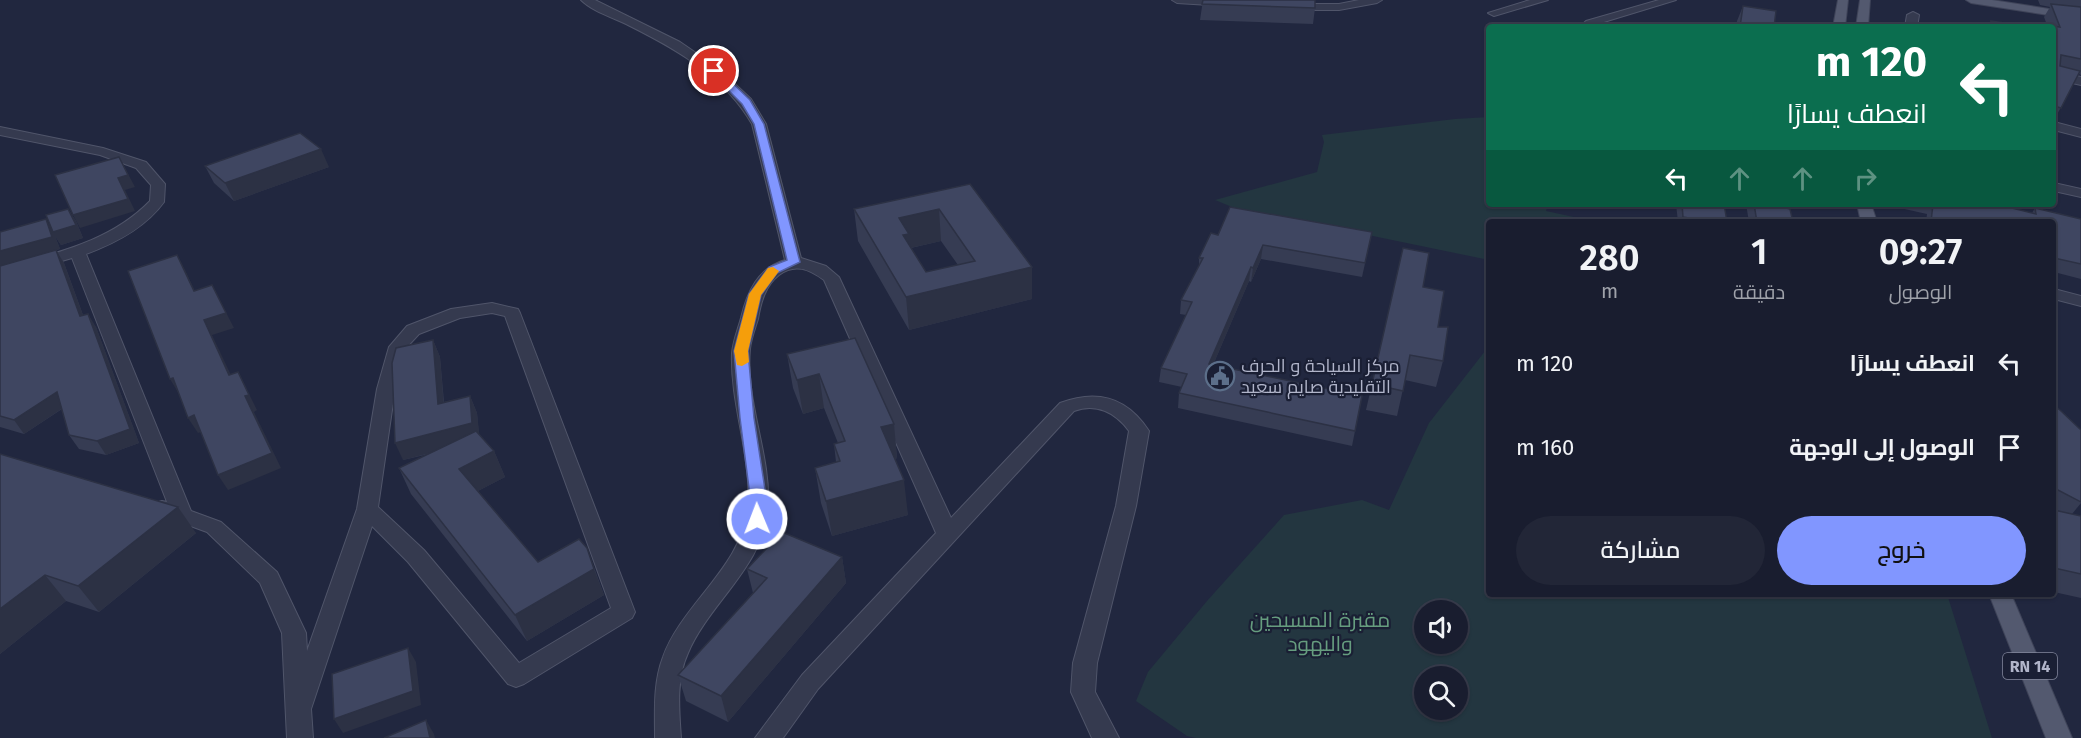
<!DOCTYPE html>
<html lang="ar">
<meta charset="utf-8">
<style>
body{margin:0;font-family:"Fira Sans",Cairo,sans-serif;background:#222637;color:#f1f3f6;direction:rtl;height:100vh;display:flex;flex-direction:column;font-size:22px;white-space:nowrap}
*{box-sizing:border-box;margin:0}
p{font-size:20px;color:#9fa2aa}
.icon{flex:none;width:33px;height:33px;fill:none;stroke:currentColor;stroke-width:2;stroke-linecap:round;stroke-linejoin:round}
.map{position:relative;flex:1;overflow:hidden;direction:ltr}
.panel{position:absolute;left:1486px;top:219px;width:570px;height:378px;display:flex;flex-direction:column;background:#191d2f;border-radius:6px;box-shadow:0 2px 4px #0004,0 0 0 2px #373b4b;direction:rtl}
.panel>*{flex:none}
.hud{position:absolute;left:1486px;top:24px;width:570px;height:183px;border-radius:6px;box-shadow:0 2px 4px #0004,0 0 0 2px #373b4b;direction:rtl;background:#0b6e4f;color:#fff;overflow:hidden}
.buttons{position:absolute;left:1414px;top:600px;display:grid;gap:12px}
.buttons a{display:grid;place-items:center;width:54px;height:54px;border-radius:50%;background:#191d2f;box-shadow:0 2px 4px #0004,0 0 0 2px #373b4b;font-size:30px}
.pin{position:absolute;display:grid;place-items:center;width:51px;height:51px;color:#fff;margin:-26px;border:3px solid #fff;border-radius:50%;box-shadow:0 2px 6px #0007}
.me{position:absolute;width:66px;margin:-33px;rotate:359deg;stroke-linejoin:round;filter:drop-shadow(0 0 4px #0008)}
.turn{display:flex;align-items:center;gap:21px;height:126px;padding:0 30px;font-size:27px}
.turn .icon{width:78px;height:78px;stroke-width:2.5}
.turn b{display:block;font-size:42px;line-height:51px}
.lanes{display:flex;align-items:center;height:57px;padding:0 30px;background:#0003;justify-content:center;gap:30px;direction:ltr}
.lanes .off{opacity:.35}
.eta{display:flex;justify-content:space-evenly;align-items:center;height:102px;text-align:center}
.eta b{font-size:36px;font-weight:600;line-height:42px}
.action{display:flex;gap:12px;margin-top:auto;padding:12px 30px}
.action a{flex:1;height:69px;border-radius:36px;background:#8196ff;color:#111;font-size:24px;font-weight:600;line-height:69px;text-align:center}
.action a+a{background:#222637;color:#f1f3f6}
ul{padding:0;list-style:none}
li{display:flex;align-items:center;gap:18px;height:84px;padding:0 30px}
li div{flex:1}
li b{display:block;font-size:22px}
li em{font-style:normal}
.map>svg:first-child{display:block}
.green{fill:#233640;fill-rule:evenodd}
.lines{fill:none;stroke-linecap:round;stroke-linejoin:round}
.minor-casing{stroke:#50556a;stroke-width:2}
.major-casing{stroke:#3e4358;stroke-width:2}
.minor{fill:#353a4f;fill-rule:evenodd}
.major{fill:#53596f;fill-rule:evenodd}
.wall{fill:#363c53;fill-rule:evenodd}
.shaded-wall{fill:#2c3144}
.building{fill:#3f4661;stroke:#2c3144;stroke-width:1.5;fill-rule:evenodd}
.route{fill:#8196ff;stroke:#5462a6;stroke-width:1.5}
.slow{fill:#f59e0b}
.labels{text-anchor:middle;stroke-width:4.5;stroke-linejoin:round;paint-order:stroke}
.shield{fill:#1a1f34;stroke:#84889d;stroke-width:1.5}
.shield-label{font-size:16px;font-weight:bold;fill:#b1b5ca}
.poi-label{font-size:18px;fill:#b1b5ca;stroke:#1a1f34;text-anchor:start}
.near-park-label{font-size:21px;fill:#669d7f;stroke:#1a1f34}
</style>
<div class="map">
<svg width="2081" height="738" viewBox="0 0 2081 738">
<rect width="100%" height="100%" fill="#21273f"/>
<!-- green -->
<g class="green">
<polygon points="1489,117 1490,204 1548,204 1546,211 1597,222 1490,222 1489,260 1232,207 1215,200 1317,172 1324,142 1322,135 1455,119"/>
<path d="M1489 346 1490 594H1947L1992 738H1196L1187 736 1136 701 1148 672 1207 601 1284 515 1362 500 1389 510 1429 423ZM1458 610V644H1425V610ZM1458 676V710H1425V676Z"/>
</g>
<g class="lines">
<!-- minor casing -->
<g class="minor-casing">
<g id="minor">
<path d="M581 0H595L680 42 718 68 751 99 766 124 801 258 826 266 839 277 951 518 1060 403C1097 389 1127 397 1149 431L1136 506 1097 663 1095 692 1119 738H1092L1071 692 1073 663 1116 506 1129 431C1115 412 1096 403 1074 411L818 689 783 738H755L802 675 936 533 824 280C809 269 795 263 779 275 765 286 761 302 758 319 755 329 751 339 750 349 745 402 771 454 768 507 765 565 709 603 688 653 676 679 679 710 681 738H655C655 711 653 683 663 657 682 604 743 566 748 507 752 456 730 405 732 353 733 341 738 329 741 318 747 292 758 268 785 260L752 124C725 77 678 50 630 26 615 18 593 12 581 0Z"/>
<polygon points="1172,0 1227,0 1231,3 1226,6 1177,3"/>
<polygon points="1359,0 1382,0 1377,3 1339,10 1292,10 1286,7 1292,4 1339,4"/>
<polygon points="1530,0 1548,0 1494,16 1488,13"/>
<polygon points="1659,0 1676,0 1594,25 1586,25 1584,23 1586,21"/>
<polygon points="1913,12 1919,15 1917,27 1905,27 1907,15"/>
<polygon points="2054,71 2081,77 2081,85 2054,79"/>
<polygon points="2054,122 2081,129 2081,137 2054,130"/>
<path d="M0 127 103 148 146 162 165 184 164 202C145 228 116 243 86 254L191 511 221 522 277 572 306 633 307 651 357 509 377 389 389 347 407 326 451 309 492 303 518 309 520 313 635 612 632 618 524 684 516 687 508 684 408 562 372 526 311 709 313 738H287L282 633 260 583 207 532 155 513 152 508 155 503 162 501 167 502 72 258 0 279V269C54 253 109 243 150 201L151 185 136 168 100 155 0 135ZM492 313 505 316 611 608 519 663 424 550 378 507 395 389 406 348 419 334 460 318Z"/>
<polygon points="2054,183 2081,189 2081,197 2054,191"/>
<polygon points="2054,289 2081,296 2081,306 2054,299"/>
</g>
</g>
<!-- major casing -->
<g class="major-casing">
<g id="major">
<polygon points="1838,0 1848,0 1845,27 1833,27"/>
<polygon points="1860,0 1870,0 1868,27 1856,27"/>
<polygon points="1966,0 1992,0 2081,14 2081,20 1971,3"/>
<polygon points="1857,204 1871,204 1877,222 1861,222"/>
<polygon points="1989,594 2011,594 2072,738 2046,738"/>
</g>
</g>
<!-- minor -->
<use href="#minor" class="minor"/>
<!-- major -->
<use href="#major" class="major"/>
</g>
<!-- wall -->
<g class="wall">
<polygon points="1203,0 1320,0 1315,0 1315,8 1313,24 1200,20"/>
<polygon points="2038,0 2081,0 2081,75 2079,74 2054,120 2054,27 2045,27 2046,25 2047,25 2044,17 2050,7 2040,5"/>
<polygon points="1743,6 1774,27 1736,27 1737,21"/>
<polygon points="1991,21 2031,27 1987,27"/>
<polygon points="205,166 329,167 234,201 214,183"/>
<path d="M970 184 1032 299 909 330 858 241 854 209ZM941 241 958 265 926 272 911 248Z"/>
<polygon points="1676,204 1724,204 1727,222 1678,222"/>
<polygon points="1746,204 1785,204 1786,208 1793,222 1749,222"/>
<polygon points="1900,204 1996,204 2032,213 2035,208 2081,219 2081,279 2054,272 2054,222 1926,222 1927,214 1900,208"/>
<polygon points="68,209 76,221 83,238 61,245 55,236 60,249 56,250 64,263 83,315 96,327 139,443 106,455 79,449 69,435 62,409 24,434 0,427 0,232 51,227"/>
<polygon points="1372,232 1362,277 1261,259 1251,282 1249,281 1213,365 1355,431 1352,446 1178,408 1179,393 1182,387 1159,382 1161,368 1186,315 1180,314 1181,300 1199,266 1199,258 1218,235"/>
<polygon points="1403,248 1423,287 1438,327 1443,361 1436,387 1405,380 1397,416 1366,410"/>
<polygon points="433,340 440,357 444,402 470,396 477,413 479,435 494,451 505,477 478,491 538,562 587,548 604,595 527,641 411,494 399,468 429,454 403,460"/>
<polygon points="787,354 894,424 897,458 895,459 908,515 832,536 821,503 815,468 836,462 834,444 838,443 824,408 803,414 793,388"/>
<polygon points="2054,405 2081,430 2081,503 2072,514 2081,516 2081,598 2054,592"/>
<polygon points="0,454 196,533 99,612 66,601 0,654"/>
<polygon points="842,557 846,583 728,722 686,701 678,675 753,593 747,569"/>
</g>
<!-- shaded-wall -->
<g class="shaded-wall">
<polygon points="321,149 329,167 234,201 225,183"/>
<polygon points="119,157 135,187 125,190 135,211 80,228 73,215 118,178"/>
<polygon points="68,209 76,221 83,238 61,245 55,236 60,249 56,250 64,263 88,329 0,267 0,251 46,219 54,232"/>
<polygon points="939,209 941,241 910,248 912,265 899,218"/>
<polygon points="1263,245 1261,259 1251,282 1253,268"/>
<polygon points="177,255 185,270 202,306 194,291"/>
<polygon points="1032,267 1032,299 909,330 906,297"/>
<polygon points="1251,267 1249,281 1207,379 1209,364"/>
<polygon points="212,285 234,328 212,335 238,390 229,375 204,320"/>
<polygon points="88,314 96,327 139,443 106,455 97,441"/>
<polygon points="433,340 440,357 445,421 438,404"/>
<polygon points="238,372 257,410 254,412 281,468 228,490 218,475 245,396"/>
<polygon points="819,374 824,408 803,414 797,380"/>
<polygon points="173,378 179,394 170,379"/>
<polygon points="57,392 66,406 24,434 14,420"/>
<polygon points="470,396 477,413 480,440 403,460 395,443"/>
<polygon points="194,415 204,431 198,433 188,418"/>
<polygon points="894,424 897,458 885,462 881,427"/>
<polygon points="494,451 505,477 470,495 459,469"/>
<polygon points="904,480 908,515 832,536 826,501"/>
<polygon points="178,507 196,533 99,612 78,586"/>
<polygon points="842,557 846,583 728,722 721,696"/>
<polygon points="594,569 604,595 527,641 515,615"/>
<polygon points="45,575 66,601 0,654 0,609"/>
<polygon points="408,648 416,662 421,705 343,733 334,719"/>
<polygon points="426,720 434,734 435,738 430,738"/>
</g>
<!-- building -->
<g class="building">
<polygon points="1203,0 1315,0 1315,8 1202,4"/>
<polygon points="2051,4 2081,7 2081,59 2061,55 2060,66 2080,71 2061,108 2054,106 2054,27 2047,27 2046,25 2060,27"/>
<polygon points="1743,6 1776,11 1774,27 1740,27"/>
<polygon points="1991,21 2031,27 1992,27"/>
<polygon points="300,133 321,149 225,183 205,166"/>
<polygon points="119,157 128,175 118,178 128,199 73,215 55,175"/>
<path d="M970 184 1032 267 906 297 854 209ZM939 209 975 261 926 272 903 235 909 234 899 218Z"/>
<polygon points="1682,204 1724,204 1727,222 1712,222 1683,217"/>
<polygon points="1754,204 1785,204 1786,208 1790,209 1793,222 1757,222"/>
<polygon points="1933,204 1996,204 2036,214 2035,208 2081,219 2081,264 2054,258 2054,222 1931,222"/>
<polygon points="1230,207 1372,232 1365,263 1263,245 1253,268 1251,267 1209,364 1362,396 1355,431 1179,393 1187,374 1161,368 1192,302 1181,300 1203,258 1199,258 1211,233 1218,235"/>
<polygon points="68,209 76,225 53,232 46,215"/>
<polygon points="46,219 52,237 0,251 0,232"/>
<polygon points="1403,248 1429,253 1423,287 1444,291 1438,327 1448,327 1443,361 1410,355 1403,391 1372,384"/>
<polygon points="56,250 80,316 88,314 130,429 97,441 69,435 57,392 14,420 0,416 0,266"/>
<polygon points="177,255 194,291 212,285 226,313 204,320 229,375 238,372 249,395 245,396 272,453 218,475 194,415 188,418 173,378 170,379 128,271"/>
<polygon points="855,338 894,424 881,427 904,480 826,501 815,468 840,461 834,444 845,441 819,374 797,380 787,354"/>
<polygon points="433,340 438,404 470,396 472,423 395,443 392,363 396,348"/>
<polygon points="2054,405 2061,411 2081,430 2081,502 2054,488"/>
<polygon points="476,431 494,451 459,469 538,562 579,539 587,548 594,569 515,615 399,468"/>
<polygon points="0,454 178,507 78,586 45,575 0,609"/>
<polygon points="2054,510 2081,516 2081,574 2054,568"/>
<polygon points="782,532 842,557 721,696 678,675 767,578 747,569"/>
<polygon points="408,648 413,691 334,719 332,674"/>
<polygon points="426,720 430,738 384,738"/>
</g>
<!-- route -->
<polygon class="route" points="711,69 718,69 750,100 764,124 800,262 777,273 761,295 748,351 754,418 766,496 765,519 763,523 751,523 749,519 750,496 740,418 734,351 749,294 769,267 787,260 754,124 742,104 711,73"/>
<!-- slow -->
<polygon class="slow" points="773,267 779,271 761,295 748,351 749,362 742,366 737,365 734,351 749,294 768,268"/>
<!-- icons -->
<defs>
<g id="civic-ring" transform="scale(1.5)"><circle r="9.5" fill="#1a1f34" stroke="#5c6f8a" stroke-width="1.5"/><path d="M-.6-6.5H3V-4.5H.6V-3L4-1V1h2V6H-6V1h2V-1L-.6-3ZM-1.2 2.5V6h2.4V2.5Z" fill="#5c6f8a"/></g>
</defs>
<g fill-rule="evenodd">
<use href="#civic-ring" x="1220" y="376"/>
</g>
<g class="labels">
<!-- shield labels -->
<rect class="shield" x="2003" y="653" width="54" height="26" rx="4.5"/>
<g class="shield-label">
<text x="2030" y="672">RN 14</text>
</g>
<!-- poi labels -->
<g class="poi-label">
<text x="1241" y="372">مركز السياحة و الحرف<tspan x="1241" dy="21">التقليدية صايم سعيد</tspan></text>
</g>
<!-- near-park labels -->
<g class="near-park-label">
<text x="1320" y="627">مقبرة المسيحين<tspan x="1320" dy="24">واليهود</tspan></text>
</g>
</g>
</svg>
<div class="buttons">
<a><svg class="icon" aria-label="sound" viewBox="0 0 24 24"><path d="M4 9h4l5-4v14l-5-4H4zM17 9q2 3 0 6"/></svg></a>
<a><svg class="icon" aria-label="search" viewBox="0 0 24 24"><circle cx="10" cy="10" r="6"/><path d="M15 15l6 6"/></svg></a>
</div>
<div class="pin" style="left:714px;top:71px;background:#d93025"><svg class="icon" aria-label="arrive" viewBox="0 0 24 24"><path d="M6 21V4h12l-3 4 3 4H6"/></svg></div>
<svg class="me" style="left:757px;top:519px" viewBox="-20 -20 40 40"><circle r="17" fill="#8196ff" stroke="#fff" stroke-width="3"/><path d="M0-11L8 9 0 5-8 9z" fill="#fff"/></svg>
<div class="hud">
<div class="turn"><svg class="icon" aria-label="left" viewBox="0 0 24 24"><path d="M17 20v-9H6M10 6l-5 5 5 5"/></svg><div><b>120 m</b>انعطف يسارًا</div></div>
<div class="lanes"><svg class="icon" aria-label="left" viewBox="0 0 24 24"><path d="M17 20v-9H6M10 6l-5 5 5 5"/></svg><svg class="icon off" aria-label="ahead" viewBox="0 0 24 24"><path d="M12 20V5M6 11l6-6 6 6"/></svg><svg class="icon off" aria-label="ahead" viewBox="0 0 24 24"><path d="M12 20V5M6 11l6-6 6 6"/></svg><svg class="icon off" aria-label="right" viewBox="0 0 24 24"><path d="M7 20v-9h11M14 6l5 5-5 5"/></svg></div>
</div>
<section class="panel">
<div class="eta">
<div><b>09:27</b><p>الوصول</p></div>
<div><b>1</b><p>دقيقة</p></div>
<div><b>280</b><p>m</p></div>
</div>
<ul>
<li><svg class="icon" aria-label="left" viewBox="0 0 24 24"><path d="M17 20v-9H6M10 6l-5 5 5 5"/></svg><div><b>انعطف يسارًا</b></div><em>120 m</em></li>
<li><svg class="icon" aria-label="arrive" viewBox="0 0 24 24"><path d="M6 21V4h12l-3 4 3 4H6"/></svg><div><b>الوصول إلى الوجهة</b></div><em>160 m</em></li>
</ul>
<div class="action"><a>خروج</a><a>مشاركة</a></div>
</section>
</div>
